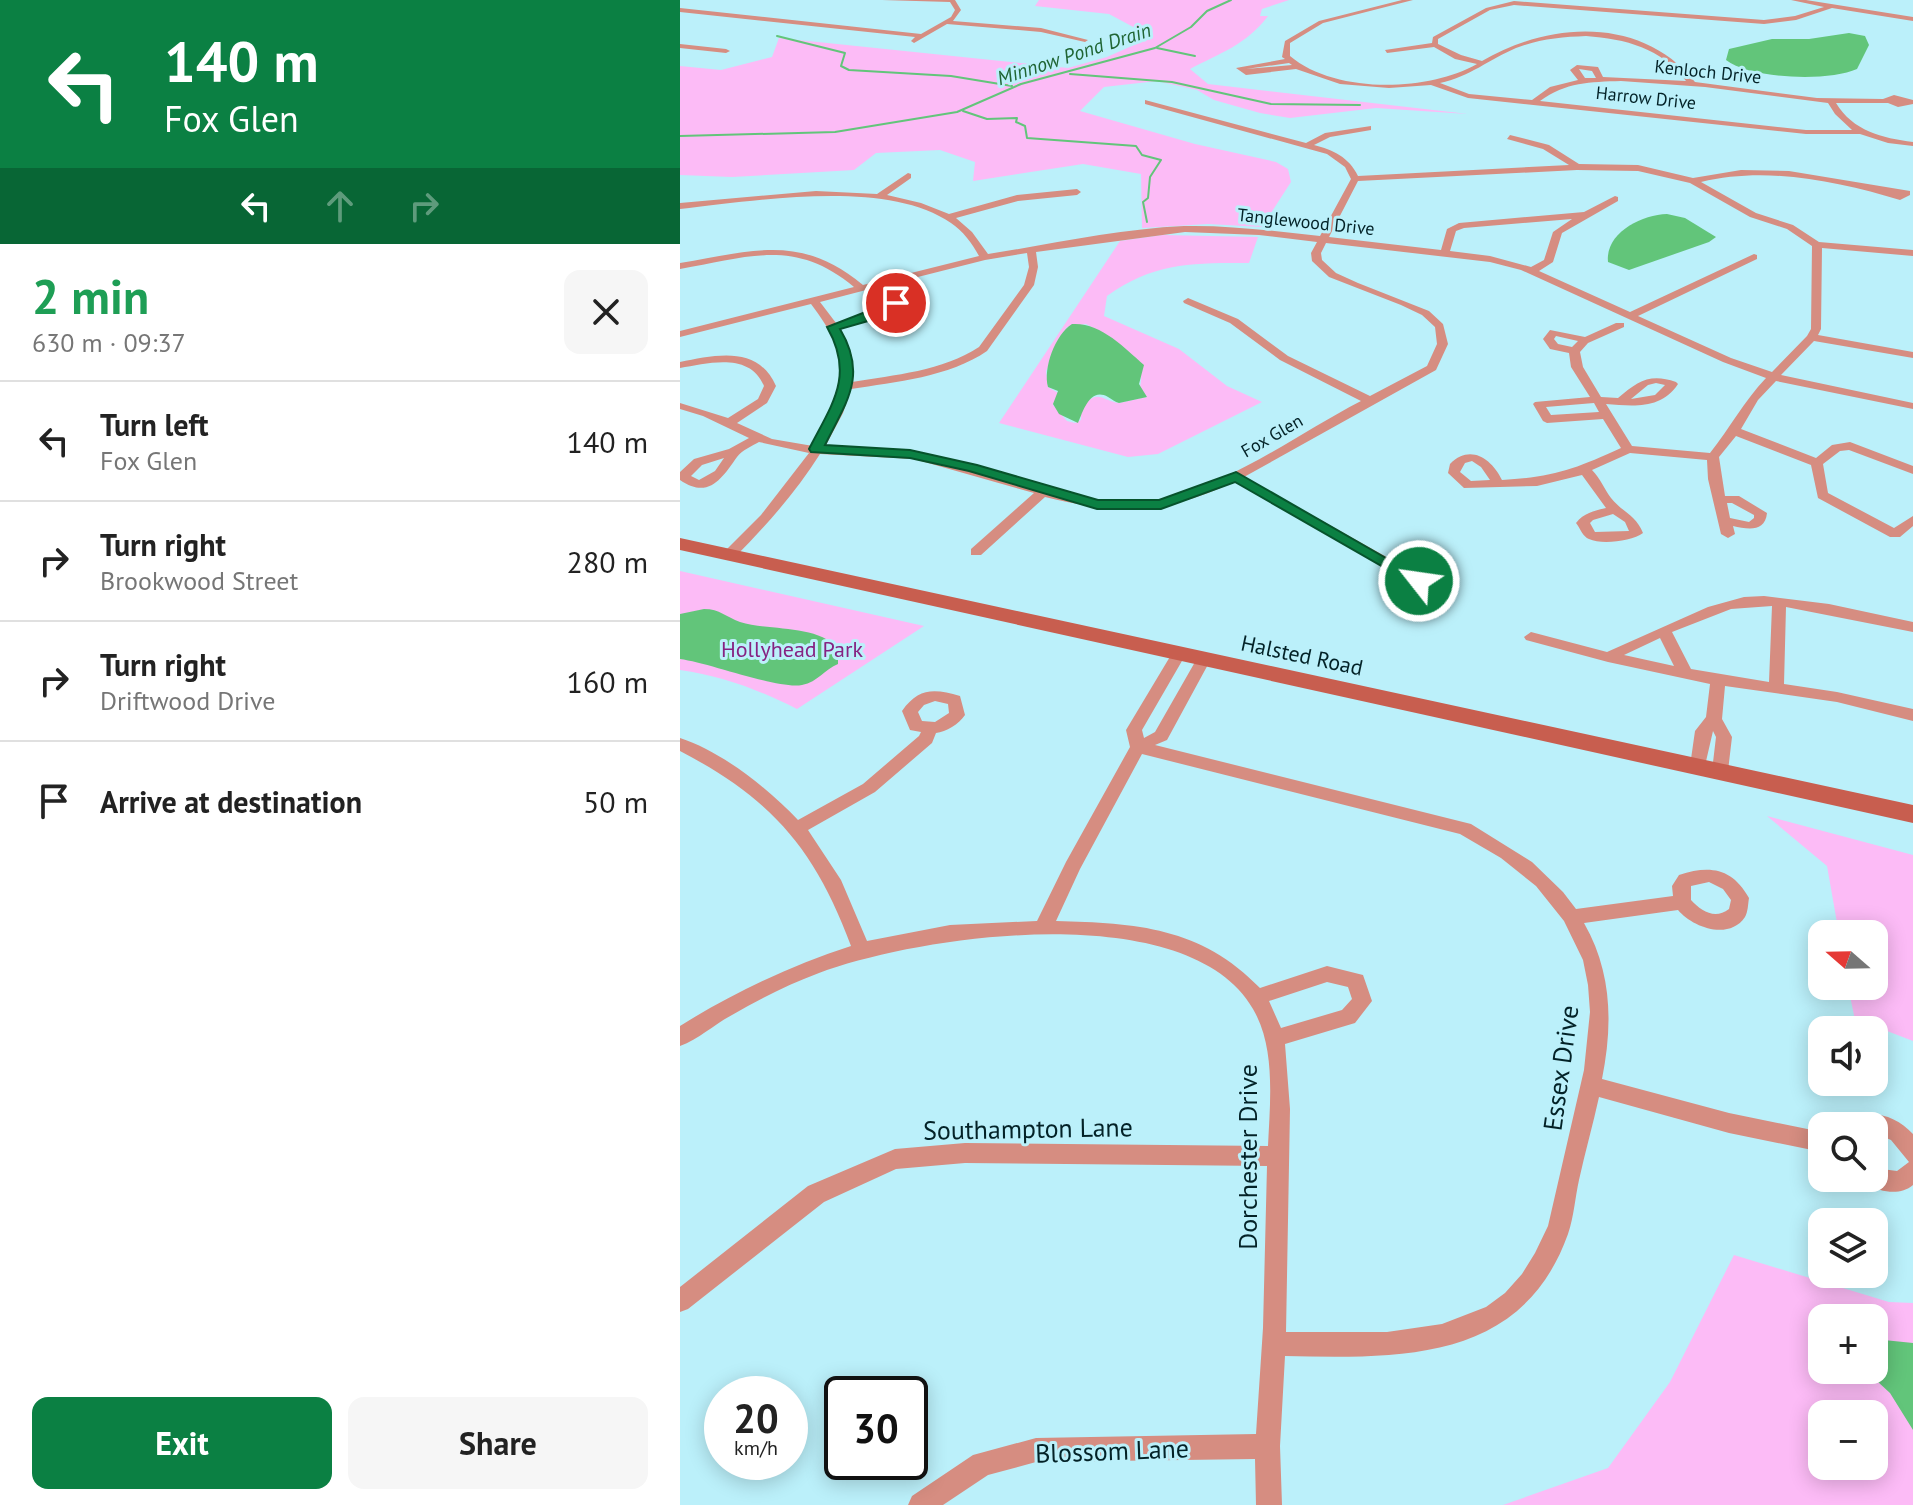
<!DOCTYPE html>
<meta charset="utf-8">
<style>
body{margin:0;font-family:"PT Sans",sans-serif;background:#f6f6f6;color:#222;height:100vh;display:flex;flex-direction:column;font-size:30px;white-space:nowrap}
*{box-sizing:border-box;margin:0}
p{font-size:26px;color:#767676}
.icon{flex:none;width:44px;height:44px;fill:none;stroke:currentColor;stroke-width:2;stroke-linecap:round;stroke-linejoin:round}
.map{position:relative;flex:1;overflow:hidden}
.drawer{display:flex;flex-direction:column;background:#fff;width:680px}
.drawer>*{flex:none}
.guide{background:#0b8043;color:#fff;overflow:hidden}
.needle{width:52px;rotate:290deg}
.fabs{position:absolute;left:1128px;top:920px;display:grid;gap:16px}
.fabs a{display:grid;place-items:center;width:80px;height:80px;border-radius:16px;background:#fff;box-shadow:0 4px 20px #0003;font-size:40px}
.speed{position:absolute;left:24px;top:1376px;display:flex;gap:16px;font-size:40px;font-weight:700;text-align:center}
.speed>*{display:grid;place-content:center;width:104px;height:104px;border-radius:50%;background:#fff;box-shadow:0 4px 20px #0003;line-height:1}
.speed small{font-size:20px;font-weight:400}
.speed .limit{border:4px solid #111;border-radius:12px;background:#fff;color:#111}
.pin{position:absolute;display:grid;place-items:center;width:68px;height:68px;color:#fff;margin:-34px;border:4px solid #fff;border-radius:50%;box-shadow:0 2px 8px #0007}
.me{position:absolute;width:88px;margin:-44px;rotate:300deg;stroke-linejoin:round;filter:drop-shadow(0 0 6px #0008)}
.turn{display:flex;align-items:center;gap:28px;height:168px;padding:0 32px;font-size:36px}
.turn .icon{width:104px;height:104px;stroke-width:2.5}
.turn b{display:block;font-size:56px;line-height:68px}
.lanes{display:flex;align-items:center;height:76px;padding:0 32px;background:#0003;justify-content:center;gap:40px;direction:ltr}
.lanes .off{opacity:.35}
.round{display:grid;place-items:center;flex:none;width:84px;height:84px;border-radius:16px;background:#f6f6f6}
.summary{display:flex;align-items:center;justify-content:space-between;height:136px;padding:0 32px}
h1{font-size:48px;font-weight:600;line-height:60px;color:#1e9e55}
.button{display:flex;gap:16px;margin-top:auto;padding:16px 32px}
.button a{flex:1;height:92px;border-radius:16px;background:#0b8043;color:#fff;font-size:32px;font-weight:600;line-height:92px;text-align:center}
.button a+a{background:#f6f6f6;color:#222}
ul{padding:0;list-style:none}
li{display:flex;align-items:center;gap:24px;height:120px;padding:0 32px;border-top:2px solid #e0e0e0}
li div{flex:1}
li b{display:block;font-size:30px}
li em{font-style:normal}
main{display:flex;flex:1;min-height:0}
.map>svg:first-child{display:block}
.green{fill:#fcbbf6;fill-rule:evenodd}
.water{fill:#62c57a}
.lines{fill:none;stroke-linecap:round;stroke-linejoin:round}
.stream{stroke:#62c57a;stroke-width:2}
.street{fill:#d68d81;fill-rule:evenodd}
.secondary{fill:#c85e4f;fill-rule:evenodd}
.route{fill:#0b8043;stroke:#07532c;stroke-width:2}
.labels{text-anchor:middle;stroke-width:6;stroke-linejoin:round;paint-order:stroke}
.far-street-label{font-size:18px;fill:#032227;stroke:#bbf0fa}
.far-water-label{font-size:20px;font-style:italic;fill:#206534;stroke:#bbf0fa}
.park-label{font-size:22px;fill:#862282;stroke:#bbf0fa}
.street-label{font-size:22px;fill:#032227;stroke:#bbf0fa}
.near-street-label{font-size:26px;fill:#032227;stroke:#bbf0fa}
</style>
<main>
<section class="drawer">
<div class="guide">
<div class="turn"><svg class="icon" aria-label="left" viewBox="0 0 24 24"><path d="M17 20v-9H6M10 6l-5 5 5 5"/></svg><div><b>140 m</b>Fox Glen</div></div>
<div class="lanes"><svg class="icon" aria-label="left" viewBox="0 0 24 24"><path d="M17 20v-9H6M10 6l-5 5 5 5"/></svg><svg class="icon off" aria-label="ahead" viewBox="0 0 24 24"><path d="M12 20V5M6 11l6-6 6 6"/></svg><svg class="icon off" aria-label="right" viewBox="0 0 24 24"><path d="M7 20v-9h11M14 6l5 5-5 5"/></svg></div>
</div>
<div class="summary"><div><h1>2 min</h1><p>630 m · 09:37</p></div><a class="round"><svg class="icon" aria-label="close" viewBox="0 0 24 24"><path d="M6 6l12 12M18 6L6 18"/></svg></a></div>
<ul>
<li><svg class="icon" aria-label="left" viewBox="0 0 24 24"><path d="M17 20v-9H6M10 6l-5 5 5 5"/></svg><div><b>Turn left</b><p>Fox Glen</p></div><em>140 m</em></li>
<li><svg class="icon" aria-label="right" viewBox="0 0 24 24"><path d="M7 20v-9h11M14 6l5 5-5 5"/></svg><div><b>Turn right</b><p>Brookwood Street</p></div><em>280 m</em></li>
<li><svg class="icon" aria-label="right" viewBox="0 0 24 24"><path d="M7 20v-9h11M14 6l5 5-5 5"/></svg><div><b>Turn right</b><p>Driftwood Drive</p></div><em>160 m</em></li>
<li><svg class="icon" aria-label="arrive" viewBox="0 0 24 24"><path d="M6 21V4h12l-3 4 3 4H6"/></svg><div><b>Arrive at destination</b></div><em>50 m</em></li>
</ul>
<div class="button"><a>Exit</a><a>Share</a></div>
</section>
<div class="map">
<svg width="1233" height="1505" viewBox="0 0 1233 1505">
<rect width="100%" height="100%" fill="#bbf0fa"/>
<!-- green -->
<g class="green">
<path d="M359 0H609L582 9 580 16H588C566 45 540 53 510 69L528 84 788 114 696 108 610 118 580 113 534 100 517 90 477 81 424 87 400 111 515 144 596 162 608 169 611 182 582 227 528 224 462 228 461 174 403 164 293 181 295 162 260 150 196 153 174 170 52 177 0 175V66L41 70 92 57 99 38 388 68 427 57 472 37 429 14 355 6Z"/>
<path d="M483 235 578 237 569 263C512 263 475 262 427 296L424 316 499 349 547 386 582 402 478 454 448 457 319 423 440 241ZM406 324C430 337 468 356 460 387L467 397 439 403C422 401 418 387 401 409V420L395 423 387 421 373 405 378 393 368 387 366 371 387 327Z"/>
<path d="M0 571 244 626 117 709C79 690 43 676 0 670Z"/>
<polygon points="1087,816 1233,855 1233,1041 1194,1026 1194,1030 1177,1030 1168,986 1194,986 1194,934 1159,934 1147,866"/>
<path d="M1054 1255 1209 1302 1233 1303V1505H823L928 1468 990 1382ZM1142 1318H1194V1370H1142ZM1142 1414H1194V1466H1142Z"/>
</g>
<!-- water -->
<g class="water">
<path d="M1169 33 1185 36 1189 45 1177 69C1148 82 1071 79 1046 60L1049 49 1092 39H1129Z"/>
<path d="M987 214 1005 218 1036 237 1029 242 949 270 928 262C925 233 961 215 987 214Z"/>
<path d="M392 324C420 322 444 347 464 365L459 384 467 397 439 403C435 402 432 399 428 397 409 386 402 415 398 423L379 414 373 404 378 391 368 387C363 368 375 335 392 324Z"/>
<path d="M24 609C40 609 46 617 60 622 89 631 136 624 158 648V664C145 669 138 682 122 685 100 690 30 663 0 659V614Z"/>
<polygon points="1194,1339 1233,1343 1233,1430 1210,1393 1185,1370 1194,1370"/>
</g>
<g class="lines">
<!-- stream -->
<g class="stream">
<polyline points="97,36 165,53 161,66 169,70 271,76 332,86"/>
<polyline points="477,48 515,56"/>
<polyline points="390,74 492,82 591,104 680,105"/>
<polyline points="283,111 307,119 337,118 336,122 345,126 347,138 456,146 462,155 481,160 470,177 468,198 463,202 467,222"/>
<polyline points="0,136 155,132 277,112 341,84 475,48 511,27 527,11 551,0"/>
</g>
<!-- street -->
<g class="street">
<polygon points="202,0 275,0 281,10 273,21 361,28 408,40 405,42 361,32 267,24 234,43 231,41 235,37 0,12 0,8 241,34 271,17 275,10 270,2"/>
<path d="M722 0H733L643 23 610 43V56C655 94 747 92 797 64L775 59 754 47 707 53 705 50 752 43 753 37 806 8 834 1 1084 20 1115 16 1144 7 1111 0H1126L1233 17V21L1152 8 1116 20 1084 24 834 5 810 10 758 39V44L781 55 802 61C870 21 962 16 1015 82L1137 98 1203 99 1214 95 1233 100V104L1218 107 1208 103H1156C1173 131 1202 138 1233 142V146L1208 143 1180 134H1126L788 98 751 85 709 88 660 84 616 69 566 75 556 68 605 59 602 57 605 41 639 21ZM906 36C946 39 981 48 1006 81L923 77 918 67 897 65 890 70 898 80 870 87 852 100 789 94 760 83C789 77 810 59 836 48 859 39 882 37 906 36ZM609 63 612 65 566 69ZM899 69 912 71 916 78H905ZM941 81 1025 87 1148 103 1155 114 1172 130H1126L860 101C886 82 910 82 941 81Z"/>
<polygon points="0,44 46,49 50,51 46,53 0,48"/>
<path d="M465 100 626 143 645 133 691 126V130L650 137 634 145C653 150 669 157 678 176L889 165 863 149 827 139 830 135 869 145 899 164 958 165 1013 178 1061 170 1109 171 1230 191V195L1220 200C1157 181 1086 166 1021 182L1076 213 1113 225 1139 242 1233 250V256L1142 248 1141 329 1138 335 1233 352V358L1134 341 1101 375 1233 403V409L1096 381 1078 400 1061 429 1136 458 1152 445 1170 442 1233 466V474L1169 450 1160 451 1143 464 1148 493 1214 528 1233 516V526L1220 537H1210L1138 498 1131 465 1056 436 1039 457 1045 496H1059L1087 513C1085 533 1067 529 1053 526L1055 534 1048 538 1041 534 1028 479 1027 460 950 453 912 470C921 479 924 489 931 498 942 512 956 515 963 533 952 541 922 545 909 539 903 537 900 528 896 523 904 513 913 511 926 508L902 475 857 486 784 488 768 473 770 464C790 444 811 458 822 480 874 477 895 469 941 448L923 419 867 423 863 421 853 404 855 402 910 397 891 367 889 353 870 349 863 339 870 330 905 337 936 323H944V327L908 343 900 352 903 367 921 397 938 398C958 381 970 373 996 382L998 384C981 410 953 406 926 404L952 446 1030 453C1050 428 1064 401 1086 378L1043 362 841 270 810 262 646 243 641 253 642 260 656 273 678 283 749 311 763 324 768 344 756 370 564 477 744 578 746 581 744 584H734L555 481C491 514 433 514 365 497L301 555H291V549L354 493 234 459 140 454C116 492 86 526 54 558H44V552L81 515 129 453 79 442C72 446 62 450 57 457 42 478 29 500 0 480V472L14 459 49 449 69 438 23 416 0 409V403L48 418 78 399 84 386C70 352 29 363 0 368V362C36 355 78 345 96 386L87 403 57 423 92 439 133 446C170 390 172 357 131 304L0 337V331L174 287C115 238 69 257 0 269V263C74 251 120 233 183 285L299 256C292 243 283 231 271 223 206 178 76 201 0 209V203L136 191 197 194 228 173 231 174V178L207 195 241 203 269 214 337 195 397 189 401 192 397 195 338 201 276 218 292 232 308 254C372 244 438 229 504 226 549 225 595 231 640 236L671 179 665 167 647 154 465 104ZM897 170 958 171 1010 183 1070 217 1107 229 1132 246 1131 329 1127 336 1092 372 1051 358 958 316 1077 259V255L1074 254 950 312 859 271 873 262 882 233 938 201V197L935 196 904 212 779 223 767 229 761 250 649 237 678 181ZM892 219 873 232 864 260 851 267 810 256 770 251 776 231 784 228ZM505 232 579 235 637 242 631 253 632 261 649 277 721 305 742 315 755 327 757 344 747 366 690 396 608 356 558 319 508 298 503 301 504 303 550 323 600 360 681 401C617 434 557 481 485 498 405 516 330 473 254 456 218 447 182 448 145 447L163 413 171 389C216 382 269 377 307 351L354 285 358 267 356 252ZM347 253 349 267 344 285 299 347C263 371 214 375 172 382V356L160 329C187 322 212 317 228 292L222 281 305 260ZM213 283 218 292C204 313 179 318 156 323L140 302ZM876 336 898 341 892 347 878 344 874 339ZM976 383 985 385 975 395 951 399 968 385ZM914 403 919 412 871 415 866 407ZM44 458 35 471 19 480 11 476 22 465ZM792 461 801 467 810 480 791 481 780 472 785 463ZM1047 503H1052L1074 515V518L1069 522 1050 518ZM933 514 945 522 949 531 915 532 910 523 913 520Z"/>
<path d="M1084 596 1149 604 1233 622V632L1106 607 1104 684 1157 692 1233 709V721L1157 702 1045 686 1042 719 1052 737 1048 771 1046 775H1034L1032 771 1036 737 1033 731 1024 770 1018 772 1010 766 1015 731 1026 717 1030 684 928 662 846 640 844 637 851 632 927 652 1028 607 1064 597ZM1092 606 1089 682 1011 669 992 632 1051 609ZM980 638 994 666 944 655Z"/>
<path d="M499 649 506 654 462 730 464 738 475 732 519 655H529L531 659 487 740 475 745 791 824 852 862 883 892 896 909 993 896 992 886 999 875C1030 865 1052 868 1069 898 1068 904 1068 912 1065 917 1049 941 1012 927 998 910L904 923C932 972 933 1024 922 1079L1049 1113 1142 1132V1152L1049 1133 919 1097C913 1125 905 1152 899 1180 895 1198 894 1216 888 1234 842 1363 720 1358 605 1356L600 1446 602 1505H576L575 1459 356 1462 308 1475 263 1505H228L232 1496 293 1455 356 1438 576 1434 583 1328 587 1166 285 1163 216 1169 144 1202 8 1309 0 1312V1287L128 1186 215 1149 285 1143 588 1146C590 1102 596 1048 573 1009 508 896 241 935 139 973 109 984 80 999 52 1015 35 1024 19 1039 0 1046V1026C54 992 110 966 171 946 135 849 92 799 0 751V738C41 751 89 789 118 820L183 784 239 736 241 732 230 730 222 711C239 687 255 689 280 696L285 715C279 724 266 732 256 733L252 743 195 792 128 830 161 880 187 941 270 925 357 921 386 862 450 747 446 730 494 650ZM255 701 268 704 269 713 255 722 242 721 238 712 244 705ZM462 754 780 834 821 858 856 886 884 921 903 960 908 985 910 1012 904 1070 868 1226 855 1253 842 1274 825 1293 806 1307 762 1324 707 1332H606L610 1109 605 1044 675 1023 692 1001 683 975 647 966 580 988C521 927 456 923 376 921L400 869ZM1029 882 1043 889 1051 900 1049 909C1035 920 1021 911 1011 900V886ZM647 982 668 987 672 999 662 1010 601 1028 589 1001Z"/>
<path d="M1187 1114C1205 1113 1221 1121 1233 1134V1185C1220 1196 1202 1192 1186 1185L1183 1178H1194V1168L1217 1171 1229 1162 1211 1140 1194 1133V1126H1168L1171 1119Z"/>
</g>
<!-- secondary -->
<polygon class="secondary" points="0,538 1233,805 1233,823 0,550"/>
</g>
<!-- route -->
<path class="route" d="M216 300 220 301V306L188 321 160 329C188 376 166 402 145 445L230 450 297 465 418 500H479L556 472 746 581 739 586 733 584 555 482 481 509H417L289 471 230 458 131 452 129 449C152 404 175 376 147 327Z"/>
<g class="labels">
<!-- far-street labels -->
<g class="far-street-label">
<text transform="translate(1028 72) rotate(6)" y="6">Kenloch Drive</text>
<text transform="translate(966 98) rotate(6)" y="6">Harrow Drive</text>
<text transform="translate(626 222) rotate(6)" y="6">Tanglewood Drive</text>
<text transform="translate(592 436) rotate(-30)" y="6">Fox Glen</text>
</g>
<!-- far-water labels -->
<g class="far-water-label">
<text transform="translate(394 54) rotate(-18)" y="7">Minnow Pond Drain</text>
</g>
<!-- park labels -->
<g class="park-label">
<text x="112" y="657">Hollyhead Park</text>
</g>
<!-- street labels -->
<g class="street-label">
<text transform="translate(622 655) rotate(12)" y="8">Halsted Road</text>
</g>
<!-- near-street labels -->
<g class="near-street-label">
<text transform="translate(881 1068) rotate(-82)" y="9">Essex Drive</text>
<text transform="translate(348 1129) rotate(-1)" y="9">Southampton Lane</text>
<text transform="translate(568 1157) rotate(-90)" y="9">Dorchester Drive</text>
<text transform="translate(432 1451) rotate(-2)" y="9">Blossom Lane</text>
</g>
</g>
</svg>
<div class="fabs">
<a><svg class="needle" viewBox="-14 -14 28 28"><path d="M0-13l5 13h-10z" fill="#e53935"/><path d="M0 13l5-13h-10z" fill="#767676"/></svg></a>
<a><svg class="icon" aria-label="sound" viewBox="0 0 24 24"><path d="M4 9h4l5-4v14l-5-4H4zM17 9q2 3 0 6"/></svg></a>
<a><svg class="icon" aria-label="search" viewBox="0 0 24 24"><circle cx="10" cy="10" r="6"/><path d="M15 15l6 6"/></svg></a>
<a><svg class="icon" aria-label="layers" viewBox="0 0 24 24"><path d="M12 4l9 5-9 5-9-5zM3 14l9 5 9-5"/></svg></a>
<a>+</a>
<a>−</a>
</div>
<div class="speed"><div>20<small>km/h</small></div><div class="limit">30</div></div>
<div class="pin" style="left:216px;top:303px;background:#d93025"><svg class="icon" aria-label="arrive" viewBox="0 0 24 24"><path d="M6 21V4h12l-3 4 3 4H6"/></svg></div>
<svg class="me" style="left:739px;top:581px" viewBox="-20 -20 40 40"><circle r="17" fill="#0b8043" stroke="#fff" stroke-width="3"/><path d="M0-11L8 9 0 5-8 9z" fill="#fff"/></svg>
</div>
</main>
